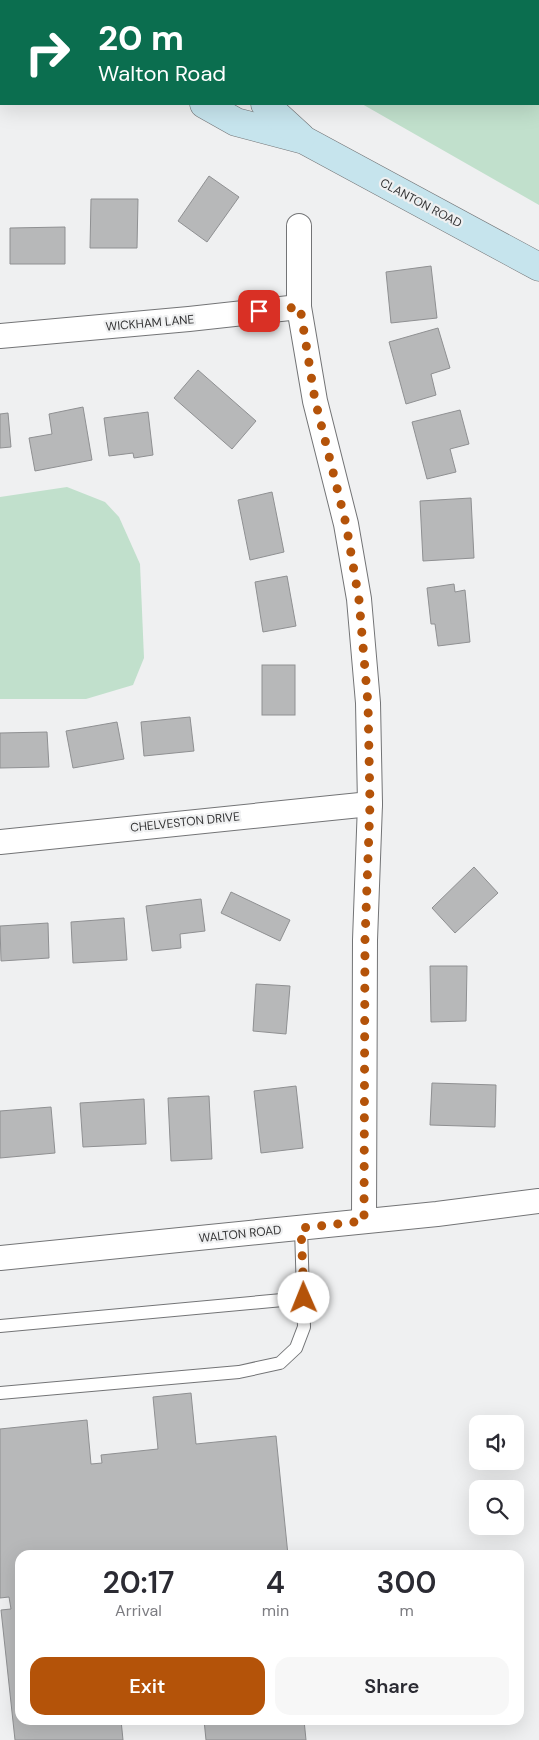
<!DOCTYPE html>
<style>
body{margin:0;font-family:"DM Sans",sans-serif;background:#f7f7f7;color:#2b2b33;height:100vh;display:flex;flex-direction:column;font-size:19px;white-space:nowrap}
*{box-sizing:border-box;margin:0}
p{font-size:16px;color:#7c7c81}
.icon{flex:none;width:28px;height:28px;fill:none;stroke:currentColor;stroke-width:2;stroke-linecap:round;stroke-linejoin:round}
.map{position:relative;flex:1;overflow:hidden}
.panel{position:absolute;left:15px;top:1550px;width:509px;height:175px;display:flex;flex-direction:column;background:#fff;border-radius:15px;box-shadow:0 5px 20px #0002}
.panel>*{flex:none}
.top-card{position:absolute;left:0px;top:0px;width:540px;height:105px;box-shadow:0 5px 20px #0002;background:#0b6e4f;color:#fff;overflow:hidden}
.controls{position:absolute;left:469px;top:1415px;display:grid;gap:10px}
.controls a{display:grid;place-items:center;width:55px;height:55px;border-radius:10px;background:#fff;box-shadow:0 5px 20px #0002;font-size:25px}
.pin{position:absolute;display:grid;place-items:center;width:42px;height:42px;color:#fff;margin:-21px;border-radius:10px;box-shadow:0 2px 8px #0006}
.me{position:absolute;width:55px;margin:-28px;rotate:359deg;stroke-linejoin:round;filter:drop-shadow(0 0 4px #0008)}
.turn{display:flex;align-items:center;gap:18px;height:105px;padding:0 15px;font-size:22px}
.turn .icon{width:65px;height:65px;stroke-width:2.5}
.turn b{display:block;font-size:35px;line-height:42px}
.eta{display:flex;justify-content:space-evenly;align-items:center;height:85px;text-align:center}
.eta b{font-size:30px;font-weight:600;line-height:35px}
.action{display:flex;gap:10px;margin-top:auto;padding:10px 15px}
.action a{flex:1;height:58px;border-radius:15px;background:#b45309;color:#fff;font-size:20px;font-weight:600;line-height:58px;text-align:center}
.action a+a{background:#f7f7f7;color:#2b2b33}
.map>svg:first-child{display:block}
.green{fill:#c1e0cc}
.building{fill:#b7b8b9;stroke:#8f9092}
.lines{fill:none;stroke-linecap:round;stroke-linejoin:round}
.lane-casing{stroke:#737476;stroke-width:14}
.street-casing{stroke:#737476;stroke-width:26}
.secondary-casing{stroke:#737476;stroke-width:29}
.lane{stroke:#fff;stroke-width:12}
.street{stroke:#fff;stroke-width:24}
.secondary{stroke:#c6e4ed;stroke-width:28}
.route{stroke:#b45309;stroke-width:9;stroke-dasharray:0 16.2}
.labels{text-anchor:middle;stroke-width:4.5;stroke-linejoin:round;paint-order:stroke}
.street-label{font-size:12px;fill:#353536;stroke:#eff0f1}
</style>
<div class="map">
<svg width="539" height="1740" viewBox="0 0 539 1740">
<rect width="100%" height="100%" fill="#eff0f1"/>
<!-- green -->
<g class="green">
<polygon points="539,56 539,205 362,104 539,104"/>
<polygon points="67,487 105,502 119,517 140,564 144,658 133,685 86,699 0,699 0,497"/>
</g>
<!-- building -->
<g class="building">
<polygon points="209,176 239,197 207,242 178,221"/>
<polygon points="91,199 138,199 137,248 90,248"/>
<polygon points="65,227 65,264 10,264 10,228"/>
<polygon points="431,266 437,318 391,323 386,272"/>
<polygon points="438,328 450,368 431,374 436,395 406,404 389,342"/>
<polygon points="198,370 256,421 232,449 174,398"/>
<polygon points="83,407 92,460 35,471 29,438 52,434 49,414"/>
<polygon points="460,410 469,444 450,449 456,472 427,479 412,422"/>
<polygon points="148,412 153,455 134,458 133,453 109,456 104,418"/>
<polygon points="8,413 11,447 0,448 0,414"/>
<polygon points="272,492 284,552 250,560 238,500"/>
<polygon points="471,498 474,558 423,561 420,501"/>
<polygon points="287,576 296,626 263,632 255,582"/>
<polygon points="454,584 455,592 465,590 470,642 438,646 435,624 431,624 427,588"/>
<rect x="262" y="665" width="33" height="50"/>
<polygon points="190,717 194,751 144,756 141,722"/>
<polygon points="117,722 124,759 73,768 66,731"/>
<polygon points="47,732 49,767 0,768 0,733"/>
<polygon points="474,867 498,893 455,933 432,908"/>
<polygon points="231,892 290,920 280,941 221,913"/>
<polygon points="201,899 205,931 180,934 181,948 152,951 146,906"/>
<polygon points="124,918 127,960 73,963 71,922"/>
<polygon points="48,923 49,958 1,961 0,926"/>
<polygon points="430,966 467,966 466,1021 431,1022"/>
<polygon points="256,984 290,986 286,1034 253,1031"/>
<polygon points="432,1083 496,1085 495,1127 430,1125"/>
<polygon points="296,1086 303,1148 261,1153 254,1091"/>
<polygon points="209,1096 212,1159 171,1161 168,1098"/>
<polygon points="144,1099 146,1144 83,1147 80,1103"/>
<polygon points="51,1107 55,1153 0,1158 0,1111"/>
<polygon points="191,1393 196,1444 276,1436 288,1555 20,1555 20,1720 121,1720 123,1740 15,1740 1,1610 11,1609 9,1597 0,1598 0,1429 87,1420 91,1464 102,1463 101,1455 158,1449 153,1397"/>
<polygon points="204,1720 304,1720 306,1740 206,1740"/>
</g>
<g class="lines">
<!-- lane casing -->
<g class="lane-casing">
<g id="lane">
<polyline points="0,1326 304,1298"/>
<polyline points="0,1393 239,1372 280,1363 296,1348 304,1327 301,1228"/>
</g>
</g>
<!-- street casing -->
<g class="street-casing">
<g id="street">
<polyline points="299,226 299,307 315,401 346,524 359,599 368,703 370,804 365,940 364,1221"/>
<polyline points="0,336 189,319 299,307"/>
<polyline points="0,842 370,804"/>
<polyline points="0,1258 437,1214 539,1201"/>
</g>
</g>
<!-- secondary casing -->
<g class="secondary-casing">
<g id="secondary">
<polyline points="18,0 20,1"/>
<polyline points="80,0 83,1"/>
<polyline points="204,104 236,122 304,140 539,267"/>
<polyline points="265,104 301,137"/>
</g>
</g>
<!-- lane -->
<use href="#lane" class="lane"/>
<!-- street -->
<use href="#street" class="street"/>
<!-- secondary -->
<use href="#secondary" class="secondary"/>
</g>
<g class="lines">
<!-- route -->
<polyline class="route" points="259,311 300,307 315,400 346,524 359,600 368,704 370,804 365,940 364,1221 301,1228 304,1298"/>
</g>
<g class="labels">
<!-- street labels -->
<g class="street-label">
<text transform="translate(421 203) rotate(28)" y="4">CLANTON ROAD</text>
<text transform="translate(150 323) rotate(-5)" y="4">WICKHAM LANE</text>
<text transform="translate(185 822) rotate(-6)" y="4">CHELVESTON DRIVE</text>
<text transform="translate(240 1234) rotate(-6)" y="4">WALTON ROAD</text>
</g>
</g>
</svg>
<div class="controls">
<a><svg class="icon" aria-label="sound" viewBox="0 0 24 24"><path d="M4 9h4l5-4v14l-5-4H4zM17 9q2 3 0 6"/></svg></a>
<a><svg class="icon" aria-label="search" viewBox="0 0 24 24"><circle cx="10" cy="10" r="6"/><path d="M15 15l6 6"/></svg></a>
</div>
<div class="pin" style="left:259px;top:311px;background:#d93025"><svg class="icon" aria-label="arrive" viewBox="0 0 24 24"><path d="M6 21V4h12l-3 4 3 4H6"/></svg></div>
<svg class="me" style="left:304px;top:1298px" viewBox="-20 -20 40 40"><circle r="19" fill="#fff"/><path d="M0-13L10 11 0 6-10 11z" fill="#b45309"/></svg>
<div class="top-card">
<div class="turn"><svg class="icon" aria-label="right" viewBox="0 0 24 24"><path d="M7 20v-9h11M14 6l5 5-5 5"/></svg><div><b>20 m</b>Walton Road</div></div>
</div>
<section class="panel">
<div class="eta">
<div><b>20:17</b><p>Arrival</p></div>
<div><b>4</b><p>min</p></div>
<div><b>300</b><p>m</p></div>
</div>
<div class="action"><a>Exit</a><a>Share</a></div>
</section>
</div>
